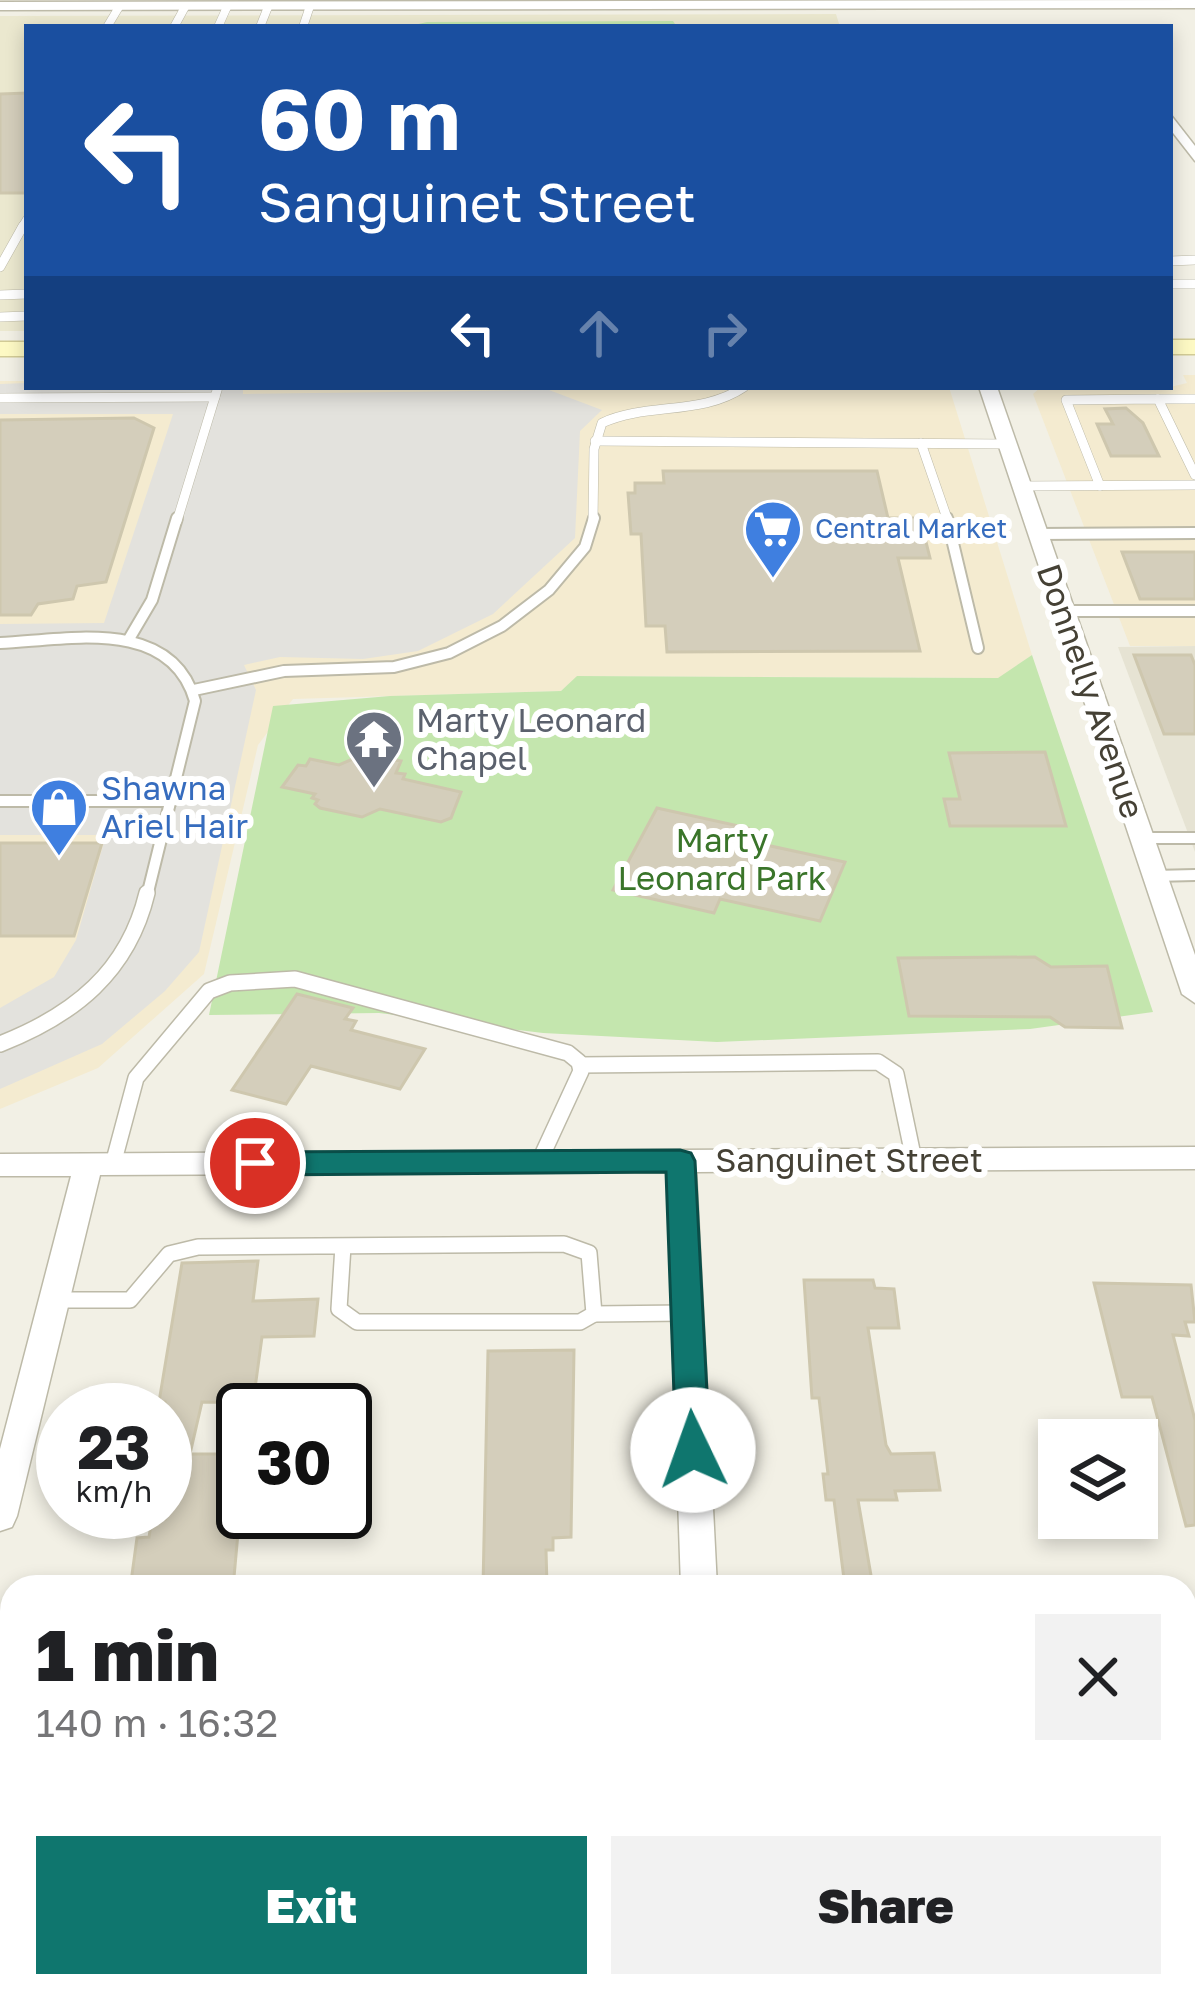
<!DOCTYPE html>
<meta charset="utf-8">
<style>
body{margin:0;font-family:"Golos Text",sans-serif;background:#f2f2f2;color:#202124;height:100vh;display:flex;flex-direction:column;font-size:45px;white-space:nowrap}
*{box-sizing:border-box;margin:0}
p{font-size:39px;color:#757577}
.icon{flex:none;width:66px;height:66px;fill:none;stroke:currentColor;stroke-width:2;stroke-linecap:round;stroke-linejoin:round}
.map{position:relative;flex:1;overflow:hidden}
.sheet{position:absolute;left:0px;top:1575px;width:1197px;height:423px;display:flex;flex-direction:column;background:#fff;border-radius:36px 36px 0 0;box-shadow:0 6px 18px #0003}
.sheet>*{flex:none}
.hud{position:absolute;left:24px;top:24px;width:1149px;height:366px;border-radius:0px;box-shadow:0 6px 18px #0003;background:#1a4fa0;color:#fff;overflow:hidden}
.controls{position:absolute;left:1038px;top:1419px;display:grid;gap:24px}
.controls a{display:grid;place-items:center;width:120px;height:120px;border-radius:0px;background:#fff;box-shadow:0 6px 18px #0003;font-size:60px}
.speed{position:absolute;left:36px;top:1383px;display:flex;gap:24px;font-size:60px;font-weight:700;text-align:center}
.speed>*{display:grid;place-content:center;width:156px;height:156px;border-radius:50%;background:#fff;box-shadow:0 6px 18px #0003;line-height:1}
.speed small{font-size:30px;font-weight:400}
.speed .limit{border:6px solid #111;border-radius:18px;background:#fff;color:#111}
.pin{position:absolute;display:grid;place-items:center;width:102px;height:102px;color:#fff;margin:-51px;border:6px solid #fff;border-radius:50%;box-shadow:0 3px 12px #0007}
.me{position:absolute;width:132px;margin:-66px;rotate:357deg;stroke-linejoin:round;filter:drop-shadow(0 0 9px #0008)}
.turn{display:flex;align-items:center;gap:42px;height:252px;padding:0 36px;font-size:54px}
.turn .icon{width:156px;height:156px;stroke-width:2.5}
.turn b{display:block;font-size:84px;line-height:102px}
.lanes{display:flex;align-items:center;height:114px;padding:0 36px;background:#0003;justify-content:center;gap:60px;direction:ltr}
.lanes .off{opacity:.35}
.round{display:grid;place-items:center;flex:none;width:126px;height:126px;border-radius:0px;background:#f2f2f2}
.headline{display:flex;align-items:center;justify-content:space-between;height:204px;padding:0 36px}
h1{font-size:72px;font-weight:800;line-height:90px}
.button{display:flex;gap:24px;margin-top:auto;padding:24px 36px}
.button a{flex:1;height:138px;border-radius:0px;background:#0f766e;color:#fff;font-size:48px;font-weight:800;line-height:138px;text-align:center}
.button a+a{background:#f2f2f2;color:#202124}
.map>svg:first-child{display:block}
.residential{fill:#e6e3d3}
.commercial{fill:#f4ebd0}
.education{fill:#ebe8cf}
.green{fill:#c4e6ae}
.parking{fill:#e3e2dd}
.building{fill:#d4cebb;stroke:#cec7ae;stroke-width:3}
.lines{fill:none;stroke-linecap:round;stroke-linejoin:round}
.service-far3-casing{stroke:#bdbaa8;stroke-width:9}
.service-far2-casing{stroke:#bdbaa8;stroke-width:10}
.service-far1-casing{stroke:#bdbaa8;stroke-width:14}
.service-casing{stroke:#bdbaa8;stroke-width:18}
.minor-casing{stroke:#bdbaa8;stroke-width:3}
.secondary-casing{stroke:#d2cb96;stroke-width:3}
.service-far3{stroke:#fff;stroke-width:8}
.service-far2{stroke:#fff;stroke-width:9}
.service-far1{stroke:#fff;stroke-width:10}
.service{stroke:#fff;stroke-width:15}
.minor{fill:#fff;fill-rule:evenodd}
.secondary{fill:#fdf9c4;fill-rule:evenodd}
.route{fill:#0f766e;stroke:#0a4d48;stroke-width:3}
.labels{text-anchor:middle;stroke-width:12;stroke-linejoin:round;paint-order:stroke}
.far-shop-label{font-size:27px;fill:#366cbe;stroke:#fff;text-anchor:start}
.street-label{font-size:33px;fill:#454135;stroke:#fff}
.worship-label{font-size:33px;fill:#5b616d;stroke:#fff;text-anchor:start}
.shop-label{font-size:33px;fill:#366cbe;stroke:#fff;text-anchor:start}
.park-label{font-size:33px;fill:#3a752a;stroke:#fff}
</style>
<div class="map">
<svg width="1195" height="1996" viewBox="0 0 1195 1996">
<rect width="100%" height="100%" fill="#f2f0e5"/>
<!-- residential -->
<polygon class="residential" points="1195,646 1195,852 1118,647"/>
<!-- commercial -->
<g class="commercial">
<polygon points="1183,375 1195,375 1195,646 1130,646 1033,394 1041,387 1170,387 1187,383"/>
<polygon points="0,381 27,381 27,387 949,387 1032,655 999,678 578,676 561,691 293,699 258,745 204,974 98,1068 0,1109"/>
</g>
<!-- education -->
<polygon class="education" points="836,14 840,27 27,27 27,331 0,331 0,16"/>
<!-- green -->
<g class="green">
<polygon points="673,21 677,27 414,25 427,22"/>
<polygon points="1032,655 1153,1012 1030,1029 717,1042 543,1033 379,1013 209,1015 273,706 390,696 561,691 577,676 998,678"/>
</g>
<!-- parking -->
<polygon class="parking" points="27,383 27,387 243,387 243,394 549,390 602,410 580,431 575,538 493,614 418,651 363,659 280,657 244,665 256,690 199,952 165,991 102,1044 0,1089 0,1008 54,977 76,940 106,835 0,835 0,624 104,623 173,414 0,414 0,384"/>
<!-- building -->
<g class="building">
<polygon points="27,93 27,193 0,193 0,94"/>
<polygon points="1126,408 1143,423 1159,456 1111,456 1097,424 1113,424 1105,409"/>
<polygon points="134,418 154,428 106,582 77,586 73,599 38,604 31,615 0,615 0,420"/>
<polygon points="663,471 877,471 888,518 920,518 930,558 898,558 920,651 667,652 665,626 646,626 641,534 631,534 628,493 635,493 635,483 664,483"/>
<polygon points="1122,552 1195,552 1195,599 1140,599"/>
<polygon points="1134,655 1191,655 1195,665 1195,734 1164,734"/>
<polygon points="1045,752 1066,826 950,826 944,799 960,799 949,753"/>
<polygon points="362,755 401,761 396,773 405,774 403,779 461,792 451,818 441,822 380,809 362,817 320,808 315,804 318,800 312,798 315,794 282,787 298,765 306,766 310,759 339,765"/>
<polygon points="657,808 748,828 743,840 845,862 820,921 720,899 714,913 613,890"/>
<polygon points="0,843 102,843 74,936 0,936"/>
<polygon points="1035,957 1051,967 1107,966 1122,1028 1065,1027 1050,1017 909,1016 898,958"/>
<polygon points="297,994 353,1008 345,1019 356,1021 351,1030 425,1049 400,1089 311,1066 286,1104 232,1090"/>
<polygon points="258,1261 253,1301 318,1299 314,1336 262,1337 253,1403 202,1402 190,1454 229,1454 217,1523 239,1522 234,1577 131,1582 137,1538 149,1537 152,1519 165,1519 165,1402 159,1402 182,1263"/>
<polygon points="804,1280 873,1280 875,1288 894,1289 899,1328 868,1328 886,1445 891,1454 934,1453 940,1490 895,1491 897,1500 858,1500 873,1587 845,1587 834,1500 826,1500 823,1474 828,1474 819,1398 812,1398"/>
<polygon points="1094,1283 1191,1285 1195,1322 1185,1322 1189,1336 1173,1335 1195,1420 1195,1525 1186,1526 1152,1397 1122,1397"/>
<polygon points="574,1350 571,1537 553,1538 553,1550 546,1550 547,1586 483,1587 488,1351"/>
</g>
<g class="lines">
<!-- service-far3 casing -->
<g class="service-far3-casing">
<g id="service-far3">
<polyline points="107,27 119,7"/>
<polyline points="174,27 185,7"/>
<polyline points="218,27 227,7"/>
<polyline points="260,27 268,7"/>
<polyline points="303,27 310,6"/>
<polyline points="21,229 27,219"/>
</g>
</g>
<!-- service-far2 casing -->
<g class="service-far2-casing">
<g id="service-far2">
<polyline points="1170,261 1195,260"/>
<polyline points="0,267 23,226"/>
<polyline points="1170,284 1195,284"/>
<polyline points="0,295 27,294"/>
<polyline points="0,317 27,316"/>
<polyline points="0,398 215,397"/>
<polyline points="1158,399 1195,399"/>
<polyline points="595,441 1006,444"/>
<polyline points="921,443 948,521"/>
<polyline points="1021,486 1195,485"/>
<polyline points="1100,486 1066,400 1158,399 1195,475"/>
<polyline points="177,521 218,387"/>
<path d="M593 521 594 449 602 423C648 402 701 416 744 387"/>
</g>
</g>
<!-- service-far1 casing -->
<g class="service-far1-casing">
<g id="service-far1">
<polyline points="947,518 978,648"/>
<polyline points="1037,534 1195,533"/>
<polyline points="1063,611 1195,611"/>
<polyline points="129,639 152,600 177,518"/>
<path d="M0 643C66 640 171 616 195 701L147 896"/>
<polyline points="194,690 284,671 394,667 449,653 502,626 549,590 585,547 594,518"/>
<polyline points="0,801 172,801"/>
<polyline points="1141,838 1195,838"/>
<polyline points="1154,876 1195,875"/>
</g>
</g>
<!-- service casing -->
<g class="service-casing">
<g id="service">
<path d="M0 1044C74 1015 128 972 147 893"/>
<polyline points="580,1065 878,1062 896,1074 914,1160"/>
<polyline points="113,1164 136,1078 209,991 230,983 295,979 568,1053 579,1062 581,1071 539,1162"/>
<polyline points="55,1300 130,1300 169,1254 198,1247 564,1244 589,1253 594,1314 580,1322 357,1322 339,1309 343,1246"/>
<polyline points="594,1314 685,1313"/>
</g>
</g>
<!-- minor casing -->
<g class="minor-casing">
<g id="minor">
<polygon points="1195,0 1195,8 0,10 0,2"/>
<polygon points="1170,114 1195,146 1195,161 1170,129"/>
<polygon points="979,387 997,387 1195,955 1195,1003 1182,994"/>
<polygon points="1195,1147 1195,1169 696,1172 717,1587 681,1587 667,1172 100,1175 17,1516 12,1527 0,1531 0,1449 71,1176 0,1176 0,1154"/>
<rect x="696" y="1986" width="42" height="10"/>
</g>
</g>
<!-- secondary casing -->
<g class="secondary-casing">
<g id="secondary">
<rect x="1170" y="340" width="25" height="14"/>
<rect x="0" y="342" width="27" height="14"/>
</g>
</g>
<!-- service-far3 -->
<use href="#service-far3" class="service-far3"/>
<!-- service-far2 -->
<use href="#service-far2" class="service-far2"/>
<!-- service-far1 -->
<use href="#service-far1" class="service-far1"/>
<!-- service -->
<use href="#service" class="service"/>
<!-- minor -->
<use href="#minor" class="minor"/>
<!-- secondary -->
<use href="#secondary" class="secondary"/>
</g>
<!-- route -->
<polygon class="route" points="680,1150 691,1153 695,1161 710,1450 705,1460 693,1464 681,1460 676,1450 666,1172 255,1175 244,1171 240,1163 244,1156 255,1152"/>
<!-- icons -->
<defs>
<g id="supermarket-pin" transform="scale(3)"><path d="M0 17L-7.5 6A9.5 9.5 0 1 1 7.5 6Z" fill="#3f7fe0" stroke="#fff"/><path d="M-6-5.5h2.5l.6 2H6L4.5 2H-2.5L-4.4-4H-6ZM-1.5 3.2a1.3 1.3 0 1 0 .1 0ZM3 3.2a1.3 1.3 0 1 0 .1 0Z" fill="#fff"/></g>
<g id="temple-pin" transform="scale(3)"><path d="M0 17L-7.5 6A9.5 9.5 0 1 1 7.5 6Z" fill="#6b7280" stroke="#fff"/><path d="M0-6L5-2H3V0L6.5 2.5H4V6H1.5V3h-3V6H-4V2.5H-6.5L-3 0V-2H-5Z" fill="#fff"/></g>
<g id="shop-pin" transform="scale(3)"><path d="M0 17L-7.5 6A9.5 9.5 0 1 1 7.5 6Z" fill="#3f7fe0" stroke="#fff"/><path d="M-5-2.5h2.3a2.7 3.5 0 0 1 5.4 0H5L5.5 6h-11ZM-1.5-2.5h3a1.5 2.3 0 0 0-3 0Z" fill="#fff"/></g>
</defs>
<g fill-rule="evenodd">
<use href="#supermarket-pin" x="773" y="529"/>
<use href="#temple-pin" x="374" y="739"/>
<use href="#shop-pin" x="59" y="807"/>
</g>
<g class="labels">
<!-- far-shop labels -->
<g class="far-shop-label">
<text x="815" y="538">Central Market</text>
</g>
<!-- street labels -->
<g class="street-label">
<text transform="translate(1091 691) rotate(71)" y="12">Donnelly Avenue</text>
<text x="849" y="1172">Sanguinet Street</text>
</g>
<!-- worship labels -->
<g class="worship-label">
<text x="416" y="732">Marty Leonard<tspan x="416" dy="38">Chapel</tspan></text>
</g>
<!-- shop labels -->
<g class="shop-label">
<text x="101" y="800">Shawna<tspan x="101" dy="38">Ariel Hair</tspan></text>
</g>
<!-- park labels -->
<g class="park-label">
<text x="722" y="852">Marty<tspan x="722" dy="38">Leonard Park</tspan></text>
</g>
</g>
</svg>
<div class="controls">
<a><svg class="icon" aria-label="layers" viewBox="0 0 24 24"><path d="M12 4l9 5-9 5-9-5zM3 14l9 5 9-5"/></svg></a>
</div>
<div class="speed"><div>23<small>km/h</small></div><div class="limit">30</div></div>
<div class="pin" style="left:255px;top:1163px;background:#d93025"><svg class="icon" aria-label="arrive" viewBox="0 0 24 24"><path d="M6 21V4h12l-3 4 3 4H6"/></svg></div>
<svg class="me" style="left:693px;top:1450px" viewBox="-20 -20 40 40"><circle r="19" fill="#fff"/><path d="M0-13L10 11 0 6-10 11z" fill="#0f766e"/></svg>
<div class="hud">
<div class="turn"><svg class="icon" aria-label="left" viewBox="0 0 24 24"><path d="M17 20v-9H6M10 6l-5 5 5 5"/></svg><div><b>60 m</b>Sanguinet Street</div></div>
<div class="lanes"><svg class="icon" aria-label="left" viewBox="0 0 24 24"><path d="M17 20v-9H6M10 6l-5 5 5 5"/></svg><svg class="icon off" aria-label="ahead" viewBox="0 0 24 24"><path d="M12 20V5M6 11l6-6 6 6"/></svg><svg class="icon off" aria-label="right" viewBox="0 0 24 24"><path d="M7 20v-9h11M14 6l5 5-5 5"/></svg></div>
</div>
<section class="sheet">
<div class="headline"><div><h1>1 min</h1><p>140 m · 16:32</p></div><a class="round"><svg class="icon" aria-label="close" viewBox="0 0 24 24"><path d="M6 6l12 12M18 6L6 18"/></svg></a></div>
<div class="button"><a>Exit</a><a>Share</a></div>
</section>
</div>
